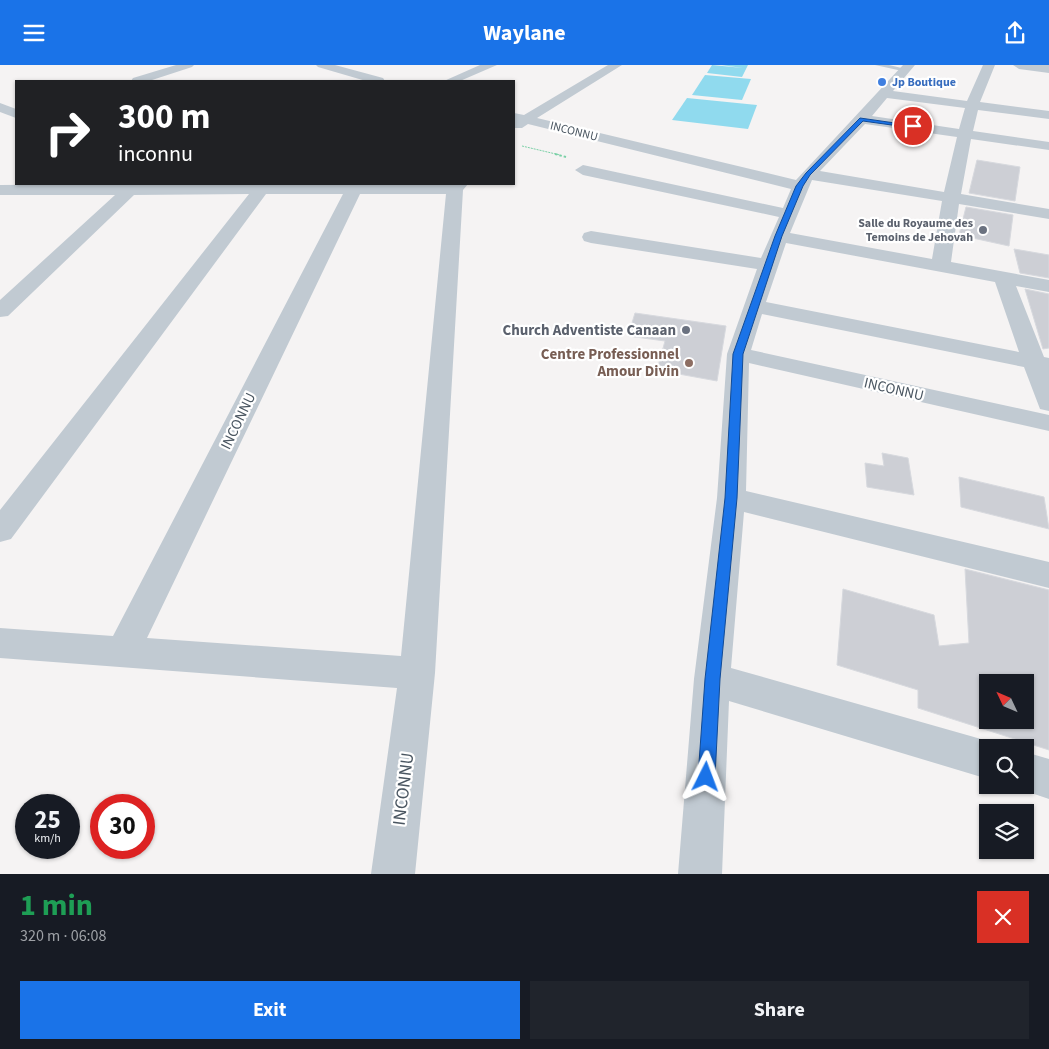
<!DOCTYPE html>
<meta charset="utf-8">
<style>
body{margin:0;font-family:"Source Sans 3",sans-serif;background:#20242c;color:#f1f3f6;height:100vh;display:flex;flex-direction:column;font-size:19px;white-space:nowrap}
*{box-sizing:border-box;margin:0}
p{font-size:16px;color:#9ea1a6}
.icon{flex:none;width:28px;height:28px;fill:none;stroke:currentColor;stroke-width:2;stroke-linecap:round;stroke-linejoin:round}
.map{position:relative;height:809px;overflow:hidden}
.details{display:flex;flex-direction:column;background:#171b24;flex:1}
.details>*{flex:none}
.hud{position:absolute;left:15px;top:15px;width:500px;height:105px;border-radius:0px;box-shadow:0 1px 4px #0004;background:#202124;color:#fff;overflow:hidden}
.needle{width:32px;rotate:314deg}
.controls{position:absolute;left:979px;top:609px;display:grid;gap:10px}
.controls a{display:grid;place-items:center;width:55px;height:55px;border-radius:0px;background:#171b24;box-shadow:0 1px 4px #0004;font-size:25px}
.speed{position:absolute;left:15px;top:729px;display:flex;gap:10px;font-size:25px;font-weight:700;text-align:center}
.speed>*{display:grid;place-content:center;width:65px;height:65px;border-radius:50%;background:#171b24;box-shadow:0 1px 4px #0004;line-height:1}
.speed small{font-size:12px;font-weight:400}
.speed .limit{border:8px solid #d22;background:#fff;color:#111}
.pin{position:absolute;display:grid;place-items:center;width:42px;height:42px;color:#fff;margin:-21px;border:2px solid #fff;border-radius:50%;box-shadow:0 1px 5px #0007}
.me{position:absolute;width:55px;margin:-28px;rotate:3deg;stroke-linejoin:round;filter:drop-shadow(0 0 4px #0008)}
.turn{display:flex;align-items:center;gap:18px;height:105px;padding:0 20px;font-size:22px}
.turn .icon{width:65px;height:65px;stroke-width:2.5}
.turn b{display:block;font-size:35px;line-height:42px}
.round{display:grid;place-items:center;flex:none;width:52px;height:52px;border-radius:0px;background:#20242c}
.head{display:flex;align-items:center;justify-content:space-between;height:85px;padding:0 20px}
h1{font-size:30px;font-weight:700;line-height:38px;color:#1e9e55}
.button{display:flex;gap:10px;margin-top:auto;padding:10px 20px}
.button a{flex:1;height:58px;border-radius:0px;background:#1a73e8;color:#fff;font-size:20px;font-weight:700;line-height:58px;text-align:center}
.button a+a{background:#20242c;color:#f1f3f6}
header{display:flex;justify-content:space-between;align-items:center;height:65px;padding:0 20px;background:#1a73e8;color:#fff;font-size:22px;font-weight:700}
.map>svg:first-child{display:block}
.water{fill:#90daee}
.building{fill:#cdcfd5;stroke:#d7d9de;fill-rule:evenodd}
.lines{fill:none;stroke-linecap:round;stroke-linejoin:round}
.path-far1{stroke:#7ad0a6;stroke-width:1;stroke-dasharray:2 1;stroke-linecap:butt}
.path{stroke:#7ad0a6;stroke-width:2;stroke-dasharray:2.5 2;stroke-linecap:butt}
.lane{fill:#c1cad2;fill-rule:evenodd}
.street{fill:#c1cad2;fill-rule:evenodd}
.route{fill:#1a73e8;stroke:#114b97}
.shop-dot{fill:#3f7fe0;stroke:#fff;stroke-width:2}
.worship-dot{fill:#6b7280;stroke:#fff;stroke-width:2}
.education-dot{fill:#8d6e63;stroke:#fff;stroke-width:2}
.labels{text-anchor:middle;stroke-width:4.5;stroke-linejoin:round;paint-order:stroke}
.far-shop-label{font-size:12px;font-weight:bold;fill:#366cbe;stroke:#fff;text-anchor:start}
.far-street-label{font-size:12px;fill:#4a5661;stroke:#fff}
.far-worship-label{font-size:12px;font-weight:bold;fill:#5b616d;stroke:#fff;text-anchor:end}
.worship-label{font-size:15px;font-weight:bold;fill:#5b616d;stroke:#fff;text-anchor:end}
.education-label{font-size:15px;font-weight:bold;fill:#785e54;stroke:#fff;text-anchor:end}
.street-label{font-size:15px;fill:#4a5661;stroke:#fff}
.near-street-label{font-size:18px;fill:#4a5661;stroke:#fff}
</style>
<header><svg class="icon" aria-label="menu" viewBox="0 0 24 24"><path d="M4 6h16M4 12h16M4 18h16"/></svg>Waylane<svg class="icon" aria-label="share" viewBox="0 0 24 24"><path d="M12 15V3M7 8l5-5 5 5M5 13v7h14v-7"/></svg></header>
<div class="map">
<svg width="1049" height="809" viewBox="0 0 1049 809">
<rect width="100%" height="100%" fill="#f5f3f3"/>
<!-- water -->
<g class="water">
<polygon points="712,0 743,3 721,0 748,0 742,12 707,8"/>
<polygon points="705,10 751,14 742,35 692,30"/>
<polygon points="687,33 757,40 748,64 672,55"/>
</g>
<!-- building -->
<g class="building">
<polygon points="977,95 1020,102 1015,136 969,128"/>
<polygon points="966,142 1013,150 1009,181 959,170"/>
<polygon points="1014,184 1049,190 1049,213 1020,208"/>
<polygon points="1025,224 1049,229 1049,283 1043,284"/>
<polygon points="635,248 726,261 717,316 657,305 665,276 628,271"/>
<polygon points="882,388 908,393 914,430 867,422 865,398 884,401"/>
<polygon points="959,412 1044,432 1049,464 961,442"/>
<path d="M965 504 1049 525V685L918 643V625L837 600 843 524 934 550 939 581 969 578ZM988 618H1025V655H988Z"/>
</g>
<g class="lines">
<!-- path-far1 -->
<polyline class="path-far1" points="522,81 560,90"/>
<!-- path -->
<polyline class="path" points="555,89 566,92"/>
<!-- lane -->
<polygon class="lane" points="875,0 889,0 910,5 907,7"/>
<!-- street -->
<g class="street">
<polygon points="176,0 194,0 192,2 149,16 131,16 133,13"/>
<polygon points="316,0 335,0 383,13 385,16 366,16 318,2"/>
<polygon points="480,0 497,0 460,16 444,16"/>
<path d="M608 0H622L537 53 796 115 903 0H915L893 26 967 36 983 0H995L980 37 1049 46V54L978 45 973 66 1049 77V85L971 74 961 129 1049 144V154L959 139 951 197 1049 215V227L1016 221 1044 292 1049 293V346L1040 344 1024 302 762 249 751 285 1049 350V366L749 298 746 426 1049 497V523L744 447 731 603 988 676 1002 682H988V714L729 636 722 809H678L694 614 717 433 727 289 757 204 591 178 584 176 582 172 584 168 591 166 761 193 779 152 583 110 575 105 583 100 783 143 791 124 528 59 522 63H514V48L524 50ZM887 33 965 43 959 64 872 51ZM865 59 957 72 944 127 820 106ZM812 115 942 136 932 194 790 168ZM786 178 995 217 1019 287 766 237Z"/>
<polygon points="1013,0 1049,0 1049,8 1019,4"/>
<polygon points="0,38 16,44 16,53 0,47"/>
<path d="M127 119H468L463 125 435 608 415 809H371L397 623 0 593V563L113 571 343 129H266L11 474 0 477V445L249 129 134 130 8 251 0 252V235L115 130H0V120ZM360 129H446L401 591 147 573Z"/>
<polygon points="1025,687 1049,694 1049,734 1011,721 1025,720"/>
</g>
</g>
<!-- route -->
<polygon class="route" points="860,53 916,61 913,63 863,56 810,110 803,121 782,171 743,289 737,433 720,614 715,712 712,718 706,720 701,718 698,712 705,614 725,433 733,289 775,171 796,121 806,108"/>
<!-- markers -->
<circle class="shop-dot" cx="882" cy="17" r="5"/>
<g class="worship-dot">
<circle cx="983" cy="165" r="5"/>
<circle cx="686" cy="265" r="5"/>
</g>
<circle class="education-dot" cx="689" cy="298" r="5"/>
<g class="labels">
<!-- far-shop labels -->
<g class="far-shop-label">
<text x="892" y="21">Jp Boutique</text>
</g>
<!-- far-street labels -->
<g class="far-street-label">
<text transform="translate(574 66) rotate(14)" y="4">INCONNU</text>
</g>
<!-- far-worship labels -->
<g class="far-worship-label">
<text x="973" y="162">Salle du Royaume des<tspan x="973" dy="14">Temoins de Jehovah</tspan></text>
</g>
<!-- worship labels -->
<g class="worship-label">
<text x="676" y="270">Church Adventiste Canaan</text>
</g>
<!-- education labels -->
<g class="education-label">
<text x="679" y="294">Centre Professionnel<tspan x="679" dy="17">Amour Divin</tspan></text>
</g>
<!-- street labels -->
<g class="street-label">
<text transform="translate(894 324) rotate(13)" y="5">INCONNU</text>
<text transform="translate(238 356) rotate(-64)" y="5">INCONNU</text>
</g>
<!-- near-street labels -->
<g class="near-street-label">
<text transform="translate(403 724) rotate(-83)" y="6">INCONNU</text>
</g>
</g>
</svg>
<div class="controls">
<a><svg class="needle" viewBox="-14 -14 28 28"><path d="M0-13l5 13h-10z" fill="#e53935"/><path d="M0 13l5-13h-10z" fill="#9ea1a6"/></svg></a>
<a><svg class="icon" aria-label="search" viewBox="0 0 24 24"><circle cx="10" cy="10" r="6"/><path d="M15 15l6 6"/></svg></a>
<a><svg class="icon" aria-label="layers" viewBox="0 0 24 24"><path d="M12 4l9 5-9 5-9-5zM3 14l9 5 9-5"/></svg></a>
</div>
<div class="speed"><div>25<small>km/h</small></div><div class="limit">30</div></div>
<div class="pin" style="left:913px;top:61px;background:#d93025"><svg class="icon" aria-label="arrive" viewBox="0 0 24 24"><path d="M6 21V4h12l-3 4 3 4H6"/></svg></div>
<svg class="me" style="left:706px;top:712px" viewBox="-20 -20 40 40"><path d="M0-17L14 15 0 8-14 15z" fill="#1a73e8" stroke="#fff" stroke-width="4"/></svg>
<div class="hud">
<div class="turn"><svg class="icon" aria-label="right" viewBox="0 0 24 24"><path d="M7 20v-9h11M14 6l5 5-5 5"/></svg><div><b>300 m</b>inconnu</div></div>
</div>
</div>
<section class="details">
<div class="head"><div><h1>1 min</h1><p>320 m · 06:08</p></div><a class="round" style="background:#d93025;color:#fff"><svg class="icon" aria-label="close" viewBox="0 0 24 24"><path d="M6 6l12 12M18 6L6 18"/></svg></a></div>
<div class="button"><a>Exit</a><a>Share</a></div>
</section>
